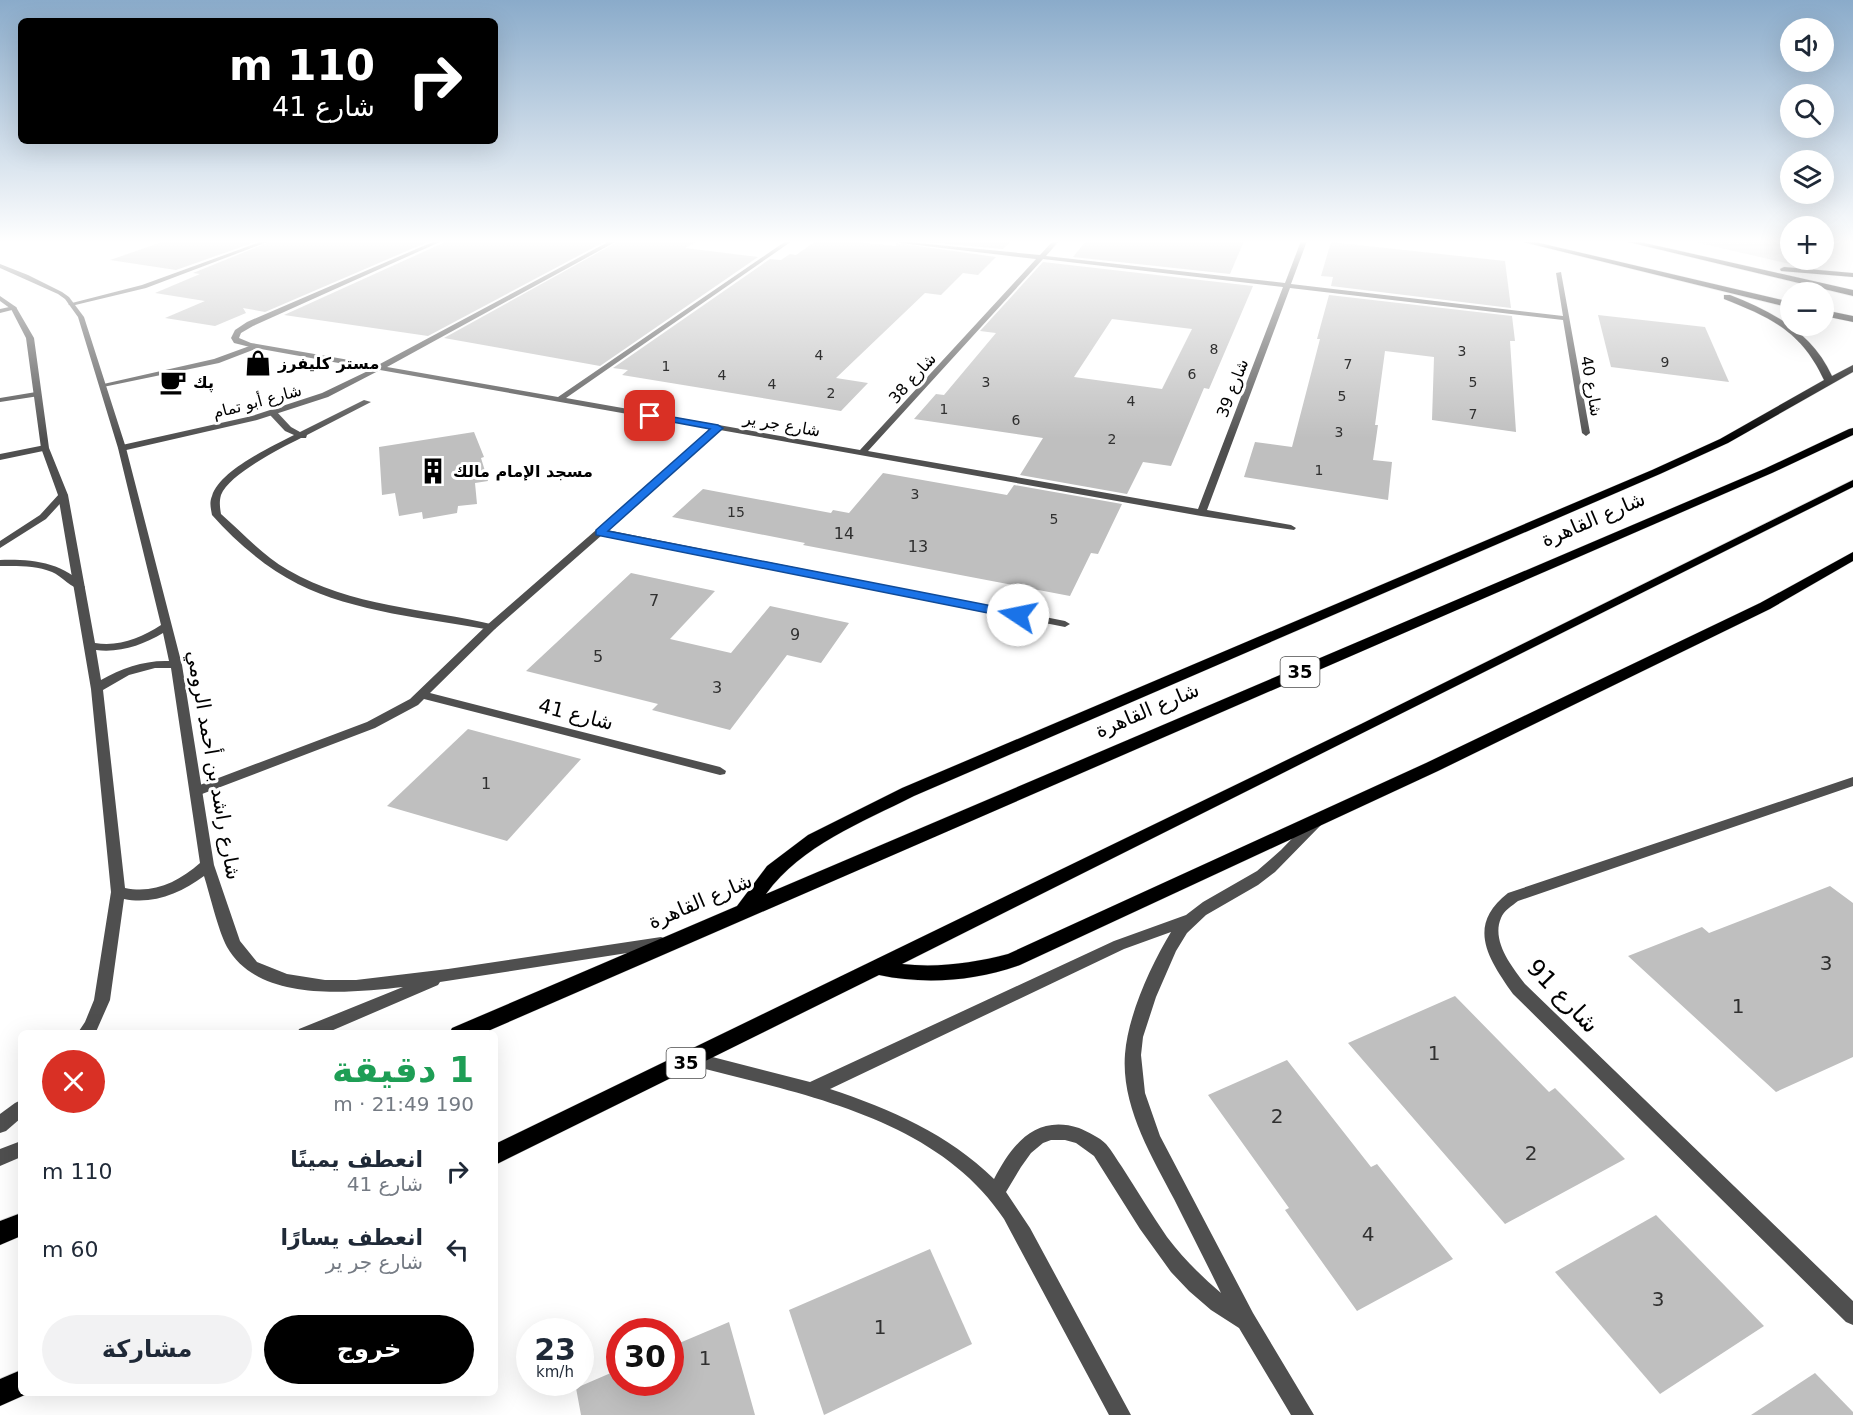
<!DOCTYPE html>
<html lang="ar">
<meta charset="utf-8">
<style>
body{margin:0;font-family:"DejaVu Sans",Vazirmatn,sans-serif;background:#f2f2f3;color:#1f2937;direction:rtl;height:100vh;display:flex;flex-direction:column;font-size:22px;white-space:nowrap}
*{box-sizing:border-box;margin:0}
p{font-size:20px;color:#747a83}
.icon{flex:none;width:33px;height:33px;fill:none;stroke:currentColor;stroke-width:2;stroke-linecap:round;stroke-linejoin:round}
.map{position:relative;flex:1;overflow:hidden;direction:ltr}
.side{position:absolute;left:18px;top:1030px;width:480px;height:366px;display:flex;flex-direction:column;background:#fff;border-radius:9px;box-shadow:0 6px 24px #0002;direction:rtl}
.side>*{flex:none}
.top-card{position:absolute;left:18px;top:18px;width:480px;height:126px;border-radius:9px;box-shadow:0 6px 24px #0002;direction:rtl;background:#000;color:#fff;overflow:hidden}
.controls{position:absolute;left:1780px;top:18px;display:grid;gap:12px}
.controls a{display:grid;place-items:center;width:54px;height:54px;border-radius:50%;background:#fff;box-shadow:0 6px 24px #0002;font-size:30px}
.speed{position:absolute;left:516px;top:1318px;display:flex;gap:12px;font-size:30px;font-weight:700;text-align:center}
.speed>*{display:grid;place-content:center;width:78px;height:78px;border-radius:50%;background:#fff;box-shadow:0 6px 24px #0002;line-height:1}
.speed small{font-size:15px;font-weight:400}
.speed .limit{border:9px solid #d22;background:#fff;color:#111}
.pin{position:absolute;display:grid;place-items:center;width:51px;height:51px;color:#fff;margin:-26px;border-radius:12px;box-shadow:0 3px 9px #0006}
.me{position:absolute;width:66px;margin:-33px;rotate:281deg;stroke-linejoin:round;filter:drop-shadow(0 0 4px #0008)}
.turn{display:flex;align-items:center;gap:21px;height:126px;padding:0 24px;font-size:27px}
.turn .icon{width:78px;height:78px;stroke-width:2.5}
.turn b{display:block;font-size:42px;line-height:51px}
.round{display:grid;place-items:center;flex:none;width:63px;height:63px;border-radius:32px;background:#f2f2f3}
.head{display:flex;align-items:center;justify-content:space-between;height:102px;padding:0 24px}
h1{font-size:36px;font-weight:600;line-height:45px;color:#1e9e55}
.primary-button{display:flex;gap:12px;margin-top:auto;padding:12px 24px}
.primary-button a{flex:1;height:69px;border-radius:36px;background:#000;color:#fff;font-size:24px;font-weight:600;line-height:69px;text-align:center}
.primary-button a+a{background:#f2f2f3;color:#1f2937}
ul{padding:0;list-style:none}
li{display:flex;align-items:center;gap:18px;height:78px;padding:0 24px}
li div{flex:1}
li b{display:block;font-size:22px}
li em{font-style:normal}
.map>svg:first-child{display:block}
.green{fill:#d6d6d6}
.building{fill:#bfbfbf;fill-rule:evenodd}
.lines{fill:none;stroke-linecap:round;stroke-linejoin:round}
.primary-casing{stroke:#dbdbdb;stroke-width:1}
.service{fill:#4f4f4f;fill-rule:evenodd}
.minor{fill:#4f4f4f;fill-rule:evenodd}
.tertiary{fill:#4f4f4f;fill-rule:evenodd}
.primary{fill:#000;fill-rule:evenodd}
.route{fill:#1a73e8;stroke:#114b97;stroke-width:1.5}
.labels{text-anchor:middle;stroke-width:6;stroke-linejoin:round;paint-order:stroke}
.far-number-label{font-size:14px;fill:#303030}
.far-poi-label{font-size:16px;font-weight:bold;fill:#000;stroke:#fff;text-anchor:start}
.far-street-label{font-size:16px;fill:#000;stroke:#fff}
.number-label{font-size:16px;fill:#303030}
.shield{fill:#fff;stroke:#4c4c4c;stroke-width:1.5}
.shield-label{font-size:18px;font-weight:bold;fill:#000}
.street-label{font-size:20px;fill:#000;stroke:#fff}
.near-number-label{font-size:20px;fill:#303030}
.near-street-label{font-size:24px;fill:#000;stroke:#fff}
</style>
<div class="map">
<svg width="1853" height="1415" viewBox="0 0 1853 1415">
<rect width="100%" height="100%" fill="#fff"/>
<!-- green -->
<polygon class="green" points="1691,241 1791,241 1791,260 1796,260 1790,264"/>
<!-- building -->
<g class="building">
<polygon points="165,241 258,241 176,270 110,260"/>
<polygon points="272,241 430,241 265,312 243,308 246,313 215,326 165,318 205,301 155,293 200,274 193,273"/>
<polygon points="444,241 606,241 428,336 284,315 443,243"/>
<polygon points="619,241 698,241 685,248 758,257 600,366 444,338"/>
<polygon points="816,241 849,241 896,246 896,243 996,257 978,275 963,273 941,295 925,293 836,378 868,383 841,411 622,375 628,370 613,368 770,259 781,260 790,254 796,255"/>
<polygon points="915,241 1012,241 1003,249"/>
<polygon points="1086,241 1244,241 1230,274 1073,257"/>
<polygon points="1331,242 1505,261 1511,308 1331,286 1333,277 1321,276"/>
<path d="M1043 262 1253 286 1209 389 1204 388 1171 466 1143 462 1127 494 1020 475 1043 438 914 419 936 394 944 395 996 333 980 331ZM1112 319 1192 329 1162 389 1074 377Z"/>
<polygon points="1329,295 1512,316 1515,341 1510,341 1516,432 1432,420 1434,357 1385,351 1375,425 1378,425 1373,460 1392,462 1388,500 1244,477 1255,442 1292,447 1320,339 1317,339"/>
<polygon points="1598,315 1705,327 1729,382 1611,367"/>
<polygon points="474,432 484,457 481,458 488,481 475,483 477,504 458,506 457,513 423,519 422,512 399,516 395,493 382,495 379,447"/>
<polygon points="883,473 1007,495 1014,485 1122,504 1098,554 1091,553 1070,596 803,545 805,543 672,517 703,489 831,513 833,510 849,513"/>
<polygon points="631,573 715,591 670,639 731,653 770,606 849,623 821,663 787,655 730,730 652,710 658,704 526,671"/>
<polygon points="468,729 581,759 507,841 387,806"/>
<polygon points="1830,886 1853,903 1853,1057 1776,1092 1628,956 1702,927 1709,933"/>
<polygon points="1455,996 1549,1092 1555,1088 1625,1159 1505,1224 1348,1043"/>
<polygon points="1287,1060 1371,1167 1377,1164 1453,1259 1357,1311 1285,1210 1289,1208 1208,1095"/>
<polygon points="1656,1215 1764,1326 1660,1394 1555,1272"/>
<polygon points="930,1249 972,1344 824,1415 789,1310"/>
<polygon points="729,1322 755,1415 581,1415 576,1388 620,1369 620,1383 670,1383 670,1347"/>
<polygon points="1815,1373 1853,1412 1853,1415 1751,1415"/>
</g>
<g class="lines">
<!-- primary casing -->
<g class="primary-casing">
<g id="primary">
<polygon points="1519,241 1531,241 1791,302 1791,308"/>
<polygon points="1624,241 1636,241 1853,290 1853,296"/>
<polygon points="1784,267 1853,273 1853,277 1781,271 1780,269"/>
<path d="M1724 295H1730C1773 312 1812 332 1832 376L1853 365V372L1728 443 1660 474 914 796C861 823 802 845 766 894L1764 469 1849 429 1853 428V435L1772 473 481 1034H449L452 1028 737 906 767 866 808 835 902 788 1652 470 1720 439 1824 380C1802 332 1772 318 1724 299Z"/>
<polygon points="1824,310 1853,316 1853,322 1824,316"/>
<path d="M1853 480V487L902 964C938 968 974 963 1008 954L1426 763 1760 603 1853 552V561L1770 609 1438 771 1020 965C974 981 926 985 879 975L495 1165V1144L1361 724Z"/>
<polygon points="21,1213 21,1236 0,1245 0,1221"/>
<polygon points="21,1370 21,1394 27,1394 0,1406 0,1379"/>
</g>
</g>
<!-- service -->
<g class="service">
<polygon points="898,241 905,241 902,243"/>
<polygon points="14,306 17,308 16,309 0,313 0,309"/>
<polygon points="255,344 259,346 258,348 219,363 103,387 99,385 214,359"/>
<path d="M364 400 371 402 307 435 306 438H301C281 448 229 474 221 495 219 502 220 508 221 514 243 533 263 556 288 570 351 607 425 608 495 625L496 627 495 629 491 630C430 619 353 612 298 584 266 568 236 542 212 515 211 509 209 503 212 496 220 470 271 447 294 435L285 431 270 415V411H276L291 427 300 432Z"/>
</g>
<!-- minor -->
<g class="minor">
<polygon points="263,241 270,241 146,288 71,306 68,304 142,285"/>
<path d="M435 241H442L253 326 241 333 239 338 251 343 378 365 610 241H617L387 367 558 397 786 241H792L566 398 860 450 1036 259 900 243 897 241 1040 255 1053 241H1059L1046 256 1285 283 1301 241H1307L1291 284 1563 316 1556 273 1561 272 1590 433 1586 436 1582 433 1563 320 1290 288 1207 510 1291 525 1296 528 1294 530 1201 516 720 430 607 530 1065 621 1070 624 1065 627 602 535 495 629 430 693 720 767 726 771 725 774 720 775 424 699 418 705 375 728 202 794H192L190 791 192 788 367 722 410 699 487 625 712 429 380 370 328 397 257 420 122 451 118 448 122 445 252 416 322 393 372 369 250 347 234 343 231 338 235 330 247 322ZM1043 259 1283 287 1198 509 868 451Z"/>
<polygon points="36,392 39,392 39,396 0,402 0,398"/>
<polygon points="45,445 48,446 48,450 0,460 0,454"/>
<polygon points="63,492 68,495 46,519 0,548 0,541 40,515 60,493"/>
<path d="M0 560C31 559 64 562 85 587L84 589C73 591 62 576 52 572 35 565 17 566 0 566Z"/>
<path d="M1853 777V786L1518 901C1512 906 1504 910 1501 918 1491 941 1512 967 1525 984L1853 1301V1325L1846 1322 1513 994C1488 958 1466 926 1508 893Z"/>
</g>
<!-- tertiary -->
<g class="tertiary">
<path d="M0 264 28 275 62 292 69 297 84 317 126 448 182 665 214 865 240 941 257 962 287 974 325 980H356L448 969 661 937 666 939 669 943 666 947 440 982 438 985 324 1034H297L299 1029 403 987C348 993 259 1003 227 947 218 930 210 895 204 876 181 893 153 905 124 899L110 1000 95 1034H77L85 1022 94 1000 111 892 91 689 58 495 41 448 26 338 11 309 0 301V296L16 307 34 338 49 448 68 495 95 643C119 647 141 638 161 625L118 448 78 317 65 299 58 294 0 268ZM163 633 169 661C145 660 122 668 101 680L96 650C120 653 143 645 163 633ZM155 668H171L200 863C178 882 154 894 125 888L103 690 129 675Z"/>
<path d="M1316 817 1321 819 1323 822 1321 825 1275 872 1258 885 1206 915 1187 933 1176 951 1156 997 1143 1037 1141 1055 1145 1093 1160 1136 1253 1313 1314 1415H1291L1239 1328 1211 1310 1189 1291 1171 1272 1140 1229 1094 1156 1076 1143 1065 1140H1051L1043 1143 1031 1153 1021 1167 1006 1192 1030 1228 1131 1415H1109L1004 1219C937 1118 802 1094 693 1066L687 1064 685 1059 687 1054 693 1052 810 1082 1114 941 1186 915 1203 902 1257 871 1281 850 1311 819ZM1171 932C1151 965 1128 1015 1125 1054 1121 1106 1151 1155 1174 1199 1190 1231 1206 1262 1221 1293 1201 1276 1183 1258 1167 1237 1151 1214 1137 1190 1122 1167 1117 1160 1112 1151 1106 1144 1099 1137 1088 1132 1079 1128 1036 1114 1012 1144 994 1179 948 1134 891 1109 830 1089L1124 949Z"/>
<polygon points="21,1100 21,1118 6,1131 0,1133 0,1114 15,1103"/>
<polygon points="21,1141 21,1157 0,1166 0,1149"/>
</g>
<!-- primary -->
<use href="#primary" class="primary"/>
</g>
<!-- sky -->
<linearGradient id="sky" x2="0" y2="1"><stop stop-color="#8aabca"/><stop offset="0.55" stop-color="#fff"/><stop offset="1" stop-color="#fff" stop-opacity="0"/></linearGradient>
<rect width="1853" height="439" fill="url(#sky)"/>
<!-- route -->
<polygon class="route" points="650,413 718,425 723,428 608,531 1018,611 1024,615 1018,619 596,535 596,530 710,429 646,417 645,416"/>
<!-- icons -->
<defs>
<g id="shop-bare" transform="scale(2.07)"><path d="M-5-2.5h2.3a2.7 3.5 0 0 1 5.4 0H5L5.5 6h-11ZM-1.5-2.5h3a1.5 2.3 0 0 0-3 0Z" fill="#000" stroke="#fff" stroke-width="2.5" paint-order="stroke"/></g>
<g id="cafe-bare" transform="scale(2.07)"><path d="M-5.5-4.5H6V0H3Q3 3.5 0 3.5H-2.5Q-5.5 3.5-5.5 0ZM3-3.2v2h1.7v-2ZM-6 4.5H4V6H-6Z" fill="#000" stroke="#fff" stroke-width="2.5" paint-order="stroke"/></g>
<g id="building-bare" transform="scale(2.07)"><path d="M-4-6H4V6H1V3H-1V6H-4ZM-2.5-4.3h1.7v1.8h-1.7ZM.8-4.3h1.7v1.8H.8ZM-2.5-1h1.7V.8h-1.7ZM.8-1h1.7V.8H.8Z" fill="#000" stroke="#fff" stroke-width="2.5" paint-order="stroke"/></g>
</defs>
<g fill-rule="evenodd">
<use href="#shop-bare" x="258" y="363"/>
<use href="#cafe-bare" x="173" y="382"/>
<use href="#building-bare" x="433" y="471"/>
</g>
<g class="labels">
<!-- far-number labels -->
<g class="far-number-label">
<text x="1214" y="354">8</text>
<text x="1462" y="356">3</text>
<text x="819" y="360">4</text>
<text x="1665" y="367">9</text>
<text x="1348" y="369">7</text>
<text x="666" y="371">1</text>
<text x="1192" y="379">6</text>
<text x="722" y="380">4</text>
<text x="986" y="387">3</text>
<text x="1473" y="387">5</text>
<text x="772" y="389">4</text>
<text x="831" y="398">2</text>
<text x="1342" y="401">5</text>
<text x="1131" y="406">4</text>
<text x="944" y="414">1</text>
<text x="1473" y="419">7</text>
<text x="1016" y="425">6</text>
<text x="1339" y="437">3</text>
<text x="1112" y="444">2</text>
<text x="1319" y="475">1</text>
<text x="915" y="499">3</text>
<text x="736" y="517">15</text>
<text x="1054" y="524">5</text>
</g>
<!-- far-poi labels -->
<g class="far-poi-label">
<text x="278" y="369">مستر كليفرز</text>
<text x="193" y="388">پك</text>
<text x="453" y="477">مسجد الإمام مالك</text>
</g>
<!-- far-street labels -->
<g class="far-street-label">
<text transform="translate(912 378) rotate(-48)" y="6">شارع 38</text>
<text transform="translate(1592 386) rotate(80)" y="6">شارع 40</text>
<text transform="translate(1232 388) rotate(-69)" y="6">شارع 39</text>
<text transform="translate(257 401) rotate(-15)" y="6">شارع أبو تمام</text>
<text transform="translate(782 424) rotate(10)" y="6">شارع جر ير</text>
</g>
<!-- number labels -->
<g class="number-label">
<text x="844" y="539">14</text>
<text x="918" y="552">13</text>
<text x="654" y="606">7</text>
<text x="795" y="640">9</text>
<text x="598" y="662">5</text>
<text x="717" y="693">3</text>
<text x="486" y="789">1</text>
</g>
<!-- shield labels -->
<g class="shield">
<rect x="1280.5" y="657" width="39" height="30" rx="4.5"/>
<rect x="666.5" y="1048" width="39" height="30" rx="4.5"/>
</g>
<g class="shield-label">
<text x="1300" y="678">35</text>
<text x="686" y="1069">35</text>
</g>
<!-- street labels -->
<g class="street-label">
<text transform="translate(1593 519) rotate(-23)" y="7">شارع القاهرة</text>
<text transform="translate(1147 710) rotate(-23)" y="7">شارع القاهرة</text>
<text transform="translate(576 714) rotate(14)" y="7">شارع 41</text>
<text transform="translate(214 765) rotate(80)" y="7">شارع راشد بن أحمد الرومي</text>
<text transform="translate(700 901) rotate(-23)" y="7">شارع القاهرة</text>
</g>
<!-- near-number labels -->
<g class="near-number-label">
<text x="1826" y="970">3</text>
<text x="1738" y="1013">1</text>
<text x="1434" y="1060">1</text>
<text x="1277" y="1123">2</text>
<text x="1531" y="1160">2</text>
<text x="1368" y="1241">4</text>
<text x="1658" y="1306">3</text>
<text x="880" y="1334">1</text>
<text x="705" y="1365">1</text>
</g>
<!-- near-street labels -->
<g class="near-street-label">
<text transform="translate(1563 996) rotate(46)" y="8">شارع 91</text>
</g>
</g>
</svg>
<div class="controls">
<a><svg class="icon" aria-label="sound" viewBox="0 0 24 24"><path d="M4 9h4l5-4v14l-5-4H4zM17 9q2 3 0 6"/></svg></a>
<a><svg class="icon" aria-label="search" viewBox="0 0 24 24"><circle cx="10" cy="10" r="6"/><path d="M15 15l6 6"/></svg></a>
<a><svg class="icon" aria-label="layers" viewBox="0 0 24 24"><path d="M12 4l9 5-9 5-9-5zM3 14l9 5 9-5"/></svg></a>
<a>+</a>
<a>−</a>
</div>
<div class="speed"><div>23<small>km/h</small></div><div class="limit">30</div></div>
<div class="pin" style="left:650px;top:416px;background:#d93025"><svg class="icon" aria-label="arrive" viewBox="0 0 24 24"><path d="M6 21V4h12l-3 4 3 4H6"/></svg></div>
<svg class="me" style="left:1018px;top:615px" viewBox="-20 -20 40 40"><circle r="19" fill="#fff"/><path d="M0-13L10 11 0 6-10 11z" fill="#1a73e8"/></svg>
<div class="top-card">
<div class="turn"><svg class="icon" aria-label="right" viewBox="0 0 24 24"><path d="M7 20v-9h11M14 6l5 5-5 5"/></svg><div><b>110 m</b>شارع 41</div></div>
</div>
<section class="side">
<div class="head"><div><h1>1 دقيقة</h1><p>190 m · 21:49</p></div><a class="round" style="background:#d93025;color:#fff"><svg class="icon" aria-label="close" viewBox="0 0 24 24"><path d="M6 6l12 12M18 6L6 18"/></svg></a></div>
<ul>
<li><svg class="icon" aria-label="right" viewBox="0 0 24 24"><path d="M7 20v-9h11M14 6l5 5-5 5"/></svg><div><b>انعطف يمينًا</b><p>شارع 41</p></div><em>110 m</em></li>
<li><svg class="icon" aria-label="left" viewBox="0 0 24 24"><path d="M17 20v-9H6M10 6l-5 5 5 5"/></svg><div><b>انعطف يسارًا</b><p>شارع جر ير</p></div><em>60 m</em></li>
</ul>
<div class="primary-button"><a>خروج</a><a>مشاركة</a></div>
</section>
</div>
